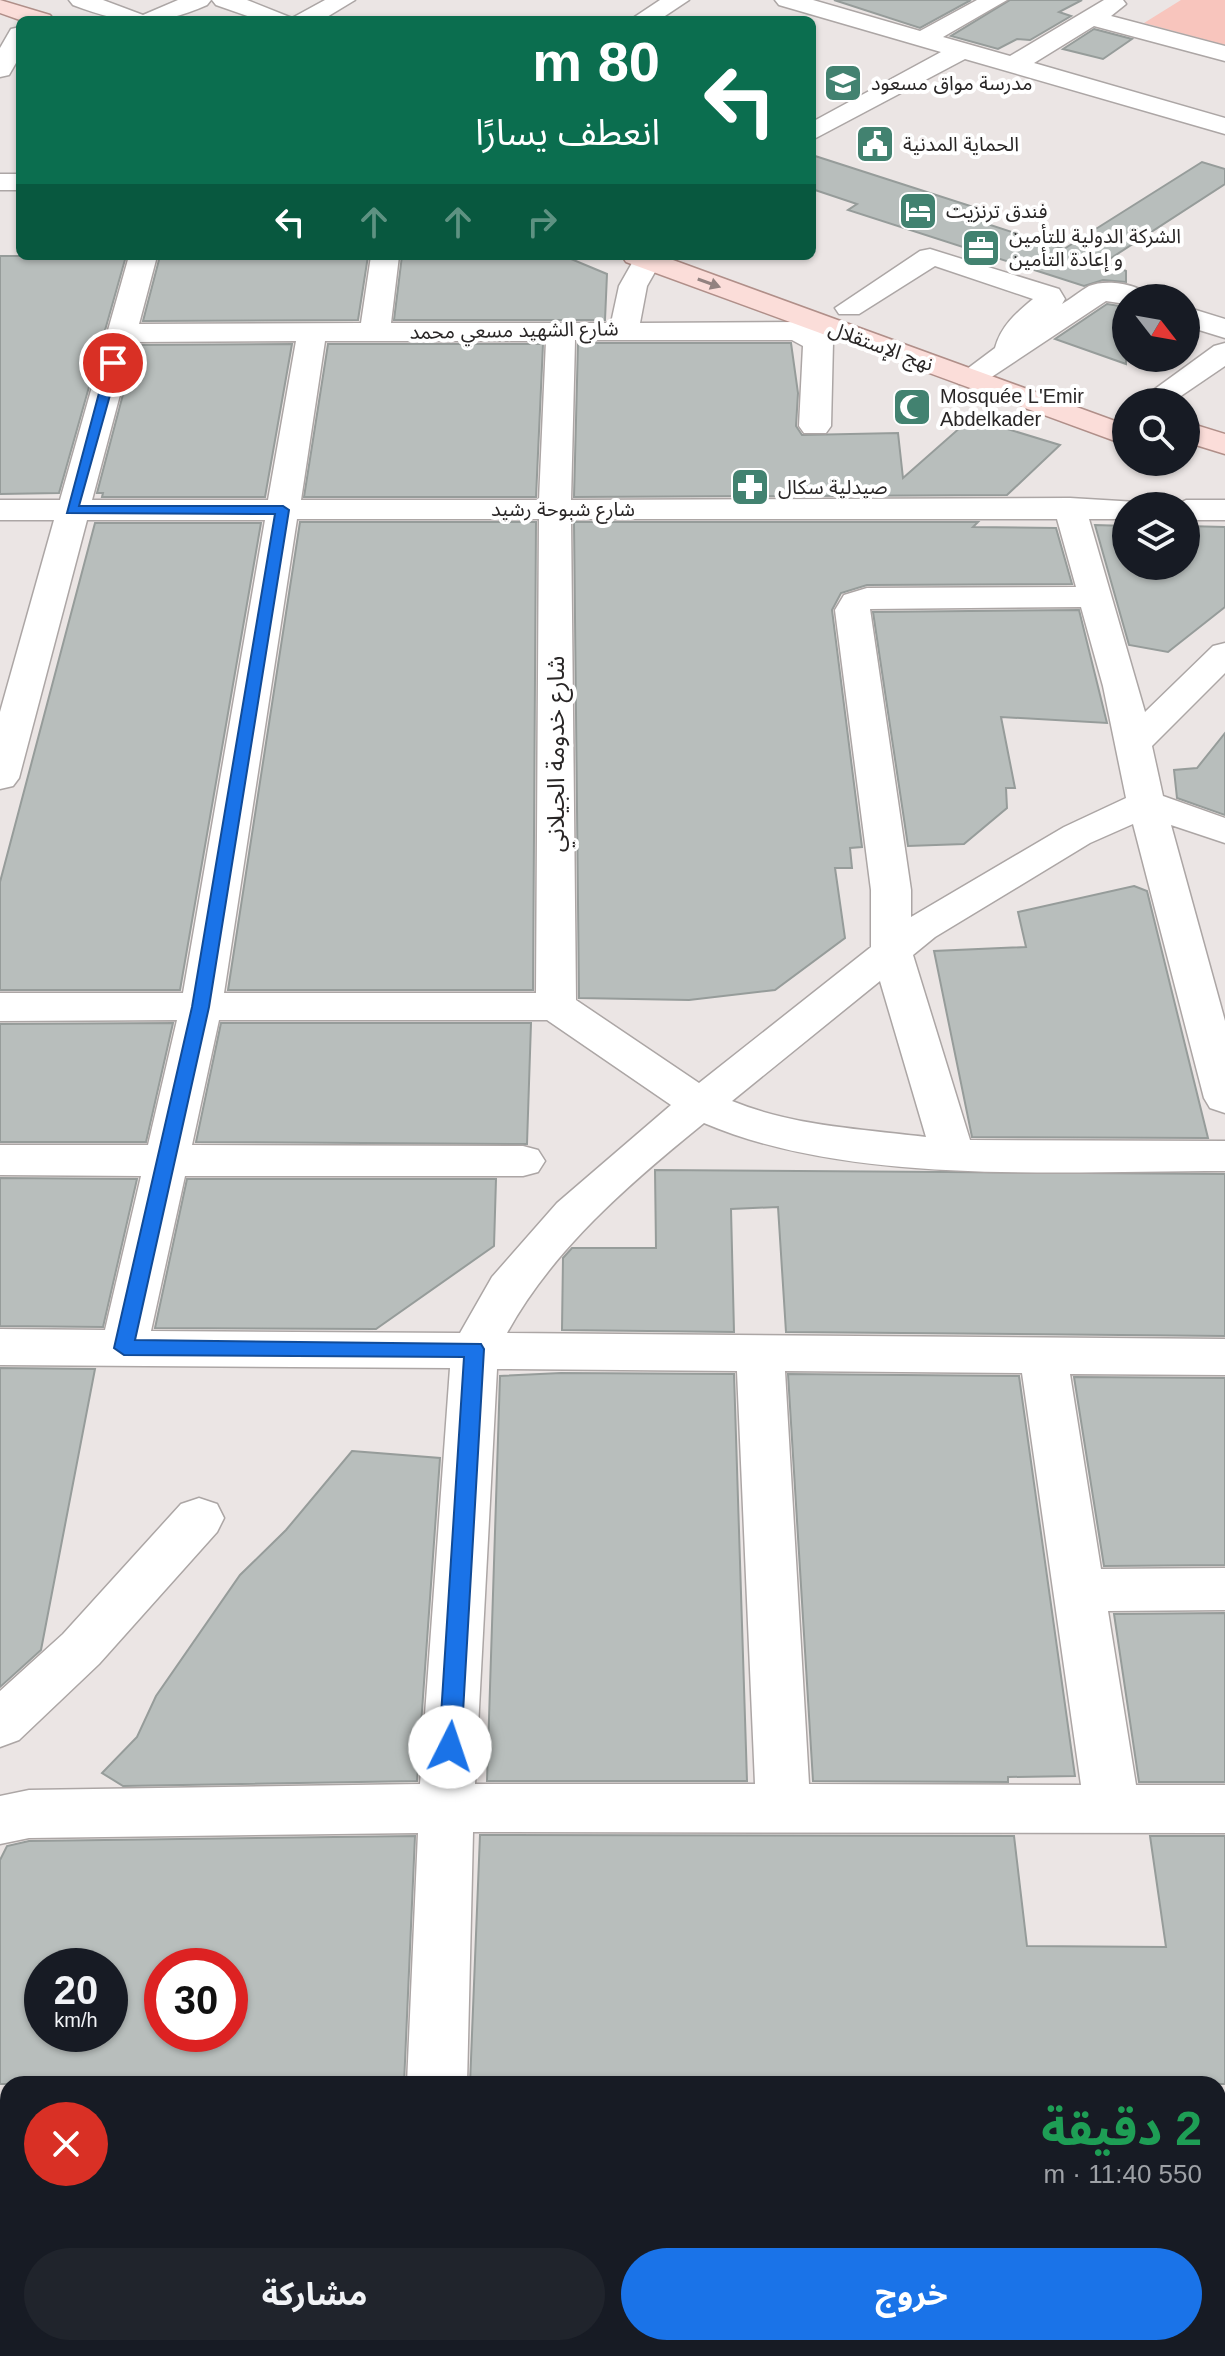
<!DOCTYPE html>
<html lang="ar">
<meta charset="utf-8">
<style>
body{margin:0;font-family:Helvetica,"Noto Sans Arabic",sans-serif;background:#20242c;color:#f1f3f6;direction:rtl;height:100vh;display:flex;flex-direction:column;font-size:30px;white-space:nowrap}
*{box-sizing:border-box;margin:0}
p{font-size:26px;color:#9ea1a6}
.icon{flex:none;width:44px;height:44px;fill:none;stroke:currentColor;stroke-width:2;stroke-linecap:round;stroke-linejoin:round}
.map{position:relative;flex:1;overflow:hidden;direction:ltr}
.side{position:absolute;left:0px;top:2076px;width:1226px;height:280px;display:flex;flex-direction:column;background:#171b24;border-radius:24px 24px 0 0;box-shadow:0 2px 6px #0004;direction:rtl}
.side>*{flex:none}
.top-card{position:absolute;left:16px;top:16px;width:800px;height:244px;border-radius:12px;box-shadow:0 2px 6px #0004;direction:rtl;background:#0b6e4f;color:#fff;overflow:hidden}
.needle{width:52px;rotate:121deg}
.controls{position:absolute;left:1112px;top:284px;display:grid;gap:16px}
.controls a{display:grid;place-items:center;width:88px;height:88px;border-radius:50%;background:#171b24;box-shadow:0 2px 6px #0004;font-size:40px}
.speed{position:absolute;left:24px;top:1948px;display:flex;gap:16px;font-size:40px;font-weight:700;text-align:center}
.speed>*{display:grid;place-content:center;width:104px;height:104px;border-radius:50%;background:#171b24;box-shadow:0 2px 6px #0004;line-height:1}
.speed small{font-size:20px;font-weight:400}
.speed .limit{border:12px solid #d22;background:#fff;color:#111}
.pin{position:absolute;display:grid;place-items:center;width:68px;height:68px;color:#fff;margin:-34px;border:4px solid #fff;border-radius:50%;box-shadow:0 2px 8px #0007}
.me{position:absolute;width:88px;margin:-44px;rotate:4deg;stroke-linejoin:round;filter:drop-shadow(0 0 6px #0008)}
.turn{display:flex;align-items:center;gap:28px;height:168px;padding:0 24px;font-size:36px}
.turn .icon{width:104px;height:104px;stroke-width:2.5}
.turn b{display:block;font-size:56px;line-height:68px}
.lanes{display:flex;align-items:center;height:76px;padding:0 24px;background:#0003;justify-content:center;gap:40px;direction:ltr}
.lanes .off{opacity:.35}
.round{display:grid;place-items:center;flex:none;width:84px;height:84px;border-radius:42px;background:#20242c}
.headline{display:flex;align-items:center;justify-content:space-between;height:136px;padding:0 24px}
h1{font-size:48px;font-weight:700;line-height:60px;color:#1e9e55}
.cta{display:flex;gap:16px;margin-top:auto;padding:16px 24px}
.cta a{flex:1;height:92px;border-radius:48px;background:#1a73e8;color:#fff;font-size:32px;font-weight:700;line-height:92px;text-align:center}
.cta a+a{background:#20242c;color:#f1f3f6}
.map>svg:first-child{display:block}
.green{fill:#f8c5bd}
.building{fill:#b8bebc;stroke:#969c9a;stroke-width:2;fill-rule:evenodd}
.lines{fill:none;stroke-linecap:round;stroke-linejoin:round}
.minor-casing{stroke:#aca6a5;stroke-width:3}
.major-casing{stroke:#b08f89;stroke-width:3}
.minor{fill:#fff;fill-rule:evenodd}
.major{fill:#fbddd9;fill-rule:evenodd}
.oneway{fill:#928280}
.route{fill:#1a73e8;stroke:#114b97;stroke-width:2}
.labels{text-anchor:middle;stroke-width:8;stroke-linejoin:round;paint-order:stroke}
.far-poi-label{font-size:20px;fill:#292626;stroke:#fff;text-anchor:start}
.far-street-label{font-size:20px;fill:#292626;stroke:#fff}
.street-label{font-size:24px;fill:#292626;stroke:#fff}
</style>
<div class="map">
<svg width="1225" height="2356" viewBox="0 0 1225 2356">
<rect width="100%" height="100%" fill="#ebe5e4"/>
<!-- green -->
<polygon class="green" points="1181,0 1225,0 1225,45 1144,23"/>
<!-- building -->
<g class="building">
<polygon points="834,0 971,0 920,28"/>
<polygon points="1010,0 1082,0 1059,12 1071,16 1030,40 1017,39 998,49 951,36"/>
<polygon points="1094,29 1132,39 1103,59 1063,49"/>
<polygon points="812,155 989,212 975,220 1064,249 1202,162 1225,169 1225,184 1105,262 1126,271 1126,282 1103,280 1084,286 848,210 857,204 812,189"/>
<polygon points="0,256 126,256 59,493 0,494"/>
<polygon points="160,256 368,256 358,320 143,321"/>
<polygon points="402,256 564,256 607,274 605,320 394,320"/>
<polygon points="1107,304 1126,307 1126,364 1055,339"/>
<polygon points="578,343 791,343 798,393 796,426 802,435 898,433 903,478 971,418 1060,445 1007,495 574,497"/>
<polygon points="292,344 265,497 102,497 103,493 97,493 136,345"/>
<polygon points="328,344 543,344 536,497 304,497"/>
<polygon points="300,522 536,522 533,990 228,990"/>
<polygon points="574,522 978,522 973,527 1056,528 1072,584 867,585 841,593 832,610 862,847 850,848 852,868 835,868 845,938 775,990 689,1000 579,998"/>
<polygon points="95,523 261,523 180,990 0,990 0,882"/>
<polygon points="1095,525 1126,526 1126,566 1186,566 1186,526 1225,527 1225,607 1168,652 1129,645"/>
<polygon points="1079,610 1107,723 1001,717 1015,788 1006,788 1007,808 964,844 908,846 873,612"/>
<polygon points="1225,733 1225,815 1177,798 1174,770 1197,768"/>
<polygon points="1134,886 1147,891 1208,1138 972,1137 934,951 1026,947 1018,912"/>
<polygon points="173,1023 146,1142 0,1142 0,1024"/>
<polygon points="221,1023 531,1023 527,1144 196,1142"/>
<polygon points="655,1170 1225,1174 1225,1336 786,1332 778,1207 731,1209 734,1332 562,1330 563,1258 572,1248 656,1248"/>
<polygon points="0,1178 137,1179 103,1327 0,1326"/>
<polygon points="187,1179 496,1179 494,1246 376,1329 155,1328"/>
<polygon points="0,1368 95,1369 41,1650 0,1687"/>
<polygon points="561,1373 734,1374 747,1781 487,1781 500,1376"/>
<polygon points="788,1374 1019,1376 1075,1776 1008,1777 1008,1782 813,1781"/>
<polygon points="1074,1377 1225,1378 1225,1565 1104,1566"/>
<polygon points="352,1451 440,1458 417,1781 123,1786 102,1773 137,1737 156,1696 240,1575 286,1530"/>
<polygon points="1225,1613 1225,1782 1139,1782 1114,1614"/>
<polygon points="480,1835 1014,1836 1027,1946 1166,1947 1150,1836 1225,1836 1225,2084 470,2084"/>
<path d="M415 1836 404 2084H0V1860L7 1846 29 1841ZM42 1966H110V2034H42ZM162 1966H230V2034H162Z"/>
</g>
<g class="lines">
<!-- minor casing -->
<g class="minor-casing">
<g id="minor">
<path d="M69 0H103L143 15 178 0H211L207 5C154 28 127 25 73 5Z"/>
<polygon points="212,0 247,0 292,18 325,0 355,0 322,20 259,20 216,5"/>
<polygon points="660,0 689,0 659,20 630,20"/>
<polygon points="775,0 813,0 920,31 977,0 1007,0 943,37 1010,56 1104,0 1123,0 1126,4 1111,16 1225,46 1225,61 1094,26 1034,63 1225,118 1225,134 965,59 812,140 812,122 941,52 779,5"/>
<polygon points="20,27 20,56 9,75 0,77 0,48 11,29"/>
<rect x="0" y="174" width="20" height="16"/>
<path d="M930 249 1059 289 1065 299 1062 304C1071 299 1080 291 1089 286 1105 279 1140 283 1150 298H1126V304L1106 301 981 384H959L955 378 995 348C1001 326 1015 314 1033 299L935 266 859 314H839L835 308 920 251Z"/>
<path d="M129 256H157L139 324 361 323 371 256H399L391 323H611L619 286 636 256H664L647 286 640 323 798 322 828 336 833 342 831 426 826 433H804L799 426 803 346 792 340H575L571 500 1070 498 1137 502 1140 506H1126V519H1089L1145 712 1213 646 1225 643V673L1152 746 1163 796 1225 818V843L1171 825 1225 1021V1113L1210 1108 1204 1098 1133 824 1090 843 935 937 913 955 970 1140 1225 1141V1171C1066 1171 851 1186 704 1123 630 1183 553 1249 507 1333L1225 1339V1375L1070 1374 1101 1569 1225 1568V1610L1108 1611 1136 1785H1225V1833L473 1832 467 2084H407L418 1833 29 1838 0 1844V1796L29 1790 420 1784 450 1368 0 1365V1329L105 1330 141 1176 0 1175V1145H148L177 1020 0 1021V993H183L265 520H87L19 778 13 786 0 789V712L54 520H0V500H60ZM296 341 268 500H92L134 342ZM325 341H546L539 500H301ZM297 519H539L536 993H224ZM571 519H1057L1076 587 867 588 844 595 835 610 871 890V947L699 1083 576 1000ZM1081 607 1103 686 1126 798 1064 827 911 917V890L870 609ZM880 981 926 1137C861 1129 793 1126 732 1101ZM219 1020H547L671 1105 557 1203 492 1277 460 1333 151 1331 185 1176H523L538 1172 545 1161 538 1150 523 1146 192 1145ZM497 1369 737 1371 755 1784H475ZM785 1371 1022 1373 1081 1785 809 1784Z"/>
<polygon points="1186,307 1225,319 1225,338 1186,326"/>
<polygon points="1225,343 1225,366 1172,402 1137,402 1214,346"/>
<polygon points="1186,500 1225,500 1225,520 1186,520 1186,506 1173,506"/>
<polygon points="199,1498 217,1504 224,1518 217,1532 99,1664 19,1740 0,1747 0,1691 63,1634 181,1504"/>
<rect x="0" y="2105" width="8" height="58"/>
<rect x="1218" y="2111" width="7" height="60"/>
<polygon points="387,2348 451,2348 450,2356 386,2356"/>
</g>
</g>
<!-- major casing -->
<g class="major-casing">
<g id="major">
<polygon points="0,0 50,15 54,20 20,20 0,13"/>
<polygon points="622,256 662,256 1126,425 1126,445 626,262"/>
<polygon points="1186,422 1225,434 1225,454 1186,442"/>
</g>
</g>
<!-- minor -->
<use href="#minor" class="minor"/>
<!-- major -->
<use href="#major" class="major"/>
</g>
<!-- one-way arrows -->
<defs><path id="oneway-solid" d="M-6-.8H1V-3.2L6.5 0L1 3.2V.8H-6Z" transform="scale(2)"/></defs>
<use class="oneway" href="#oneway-solid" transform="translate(709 283) rotate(20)"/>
<!-- route -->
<polygon class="route" points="113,359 119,363 79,506 283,506 289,510 209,1007 135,1340 481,1344 484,1349 461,1747 458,1754 450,1757 442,1754 439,1747 464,1357 124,1355 114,1348 192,1007 275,514 67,513 107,363"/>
<!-- icons -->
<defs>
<g id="school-square" transform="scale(2)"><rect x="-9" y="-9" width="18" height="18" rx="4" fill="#428270" stroke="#fff"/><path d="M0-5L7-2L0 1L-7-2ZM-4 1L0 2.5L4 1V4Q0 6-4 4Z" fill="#fff"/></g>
<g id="civic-square" transform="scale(2)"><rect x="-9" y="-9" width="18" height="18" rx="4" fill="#428270" stroke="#fff"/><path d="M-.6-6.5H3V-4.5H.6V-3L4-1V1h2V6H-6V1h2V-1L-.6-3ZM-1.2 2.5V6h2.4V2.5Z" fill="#fff"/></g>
<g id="hotel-square" transform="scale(2)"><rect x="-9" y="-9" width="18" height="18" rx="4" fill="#428270" stroke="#fff"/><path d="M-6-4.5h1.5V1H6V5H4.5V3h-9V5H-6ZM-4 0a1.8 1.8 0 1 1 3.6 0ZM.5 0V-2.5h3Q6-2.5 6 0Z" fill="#fff"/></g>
<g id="office-square" transform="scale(2)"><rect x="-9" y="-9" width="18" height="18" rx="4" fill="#428270" stroke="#fff"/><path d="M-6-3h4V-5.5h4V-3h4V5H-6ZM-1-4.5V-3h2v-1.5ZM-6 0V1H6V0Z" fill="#fff"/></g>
<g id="mosque-square" transform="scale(2)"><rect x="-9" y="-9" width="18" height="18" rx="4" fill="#428270" stroke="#fff"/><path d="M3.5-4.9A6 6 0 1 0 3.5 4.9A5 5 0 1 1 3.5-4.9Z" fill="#fff"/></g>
<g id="pharmacy-square" transform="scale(2)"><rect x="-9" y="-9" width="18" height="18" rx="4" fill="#428270" stroke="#fff"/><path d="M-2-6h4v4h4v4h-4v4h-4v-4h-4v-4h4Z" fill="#fff"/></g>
</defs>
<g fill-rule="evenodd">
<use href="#school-square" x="843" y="83"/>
<use href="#civic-square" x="875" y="144"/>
<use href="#hotel-square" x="918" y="211"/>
<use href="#office-square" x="981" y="248"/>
<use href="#mosque-square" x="912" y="407"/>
<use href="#pharmacy-square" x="750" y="487"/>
</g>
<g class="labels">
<!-- far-poi labels -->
<g class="far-poi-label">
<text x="871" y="90">مدرسة مواق مسعود</text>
<text x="903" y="151">الحماية المدنية</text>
<text x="946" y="218">فندق ترنزيت</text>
<text x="1009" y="243">الشركة الدولية للتأمين<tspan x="1009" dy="23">و إعادة التأمين</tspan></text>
<text x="940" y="403">Mosquée L'Emir<tspan x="940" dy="23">Abdelkader</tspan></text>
<text x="778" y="494">صيدلية سكال</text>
</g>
<!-- far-street labels -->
<g class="far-street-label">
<text transform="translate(514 330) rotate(-1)" y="7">شارع الشهيد مسعي محمد</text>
<text transform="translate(881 346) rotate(20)" y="7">نهج الإستقلال</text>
<text x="563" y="516">شارع شبوحة رشيد</text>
</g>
<!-- street labels -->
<g class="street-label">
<text transform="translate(556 754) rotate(-90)" y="8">شارع خدومة الجيلاني</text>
</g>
</g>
</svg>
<div class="controls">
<a><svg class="needle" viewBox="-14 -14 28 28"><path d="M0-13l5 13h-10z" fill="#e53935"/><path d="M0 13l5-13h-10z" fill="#9ea1a6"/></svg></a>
<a><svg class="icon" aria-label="search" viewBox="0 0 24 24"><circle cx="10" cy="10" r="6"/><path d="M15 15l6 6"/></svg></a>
<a><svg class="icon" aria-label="layers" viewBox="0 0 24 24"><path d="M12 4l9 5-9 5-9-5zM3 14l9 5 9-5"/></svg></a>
</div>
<div class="speed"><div>20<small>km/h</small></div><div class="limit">30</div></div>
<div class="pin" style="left:113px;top:363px;background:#d93025"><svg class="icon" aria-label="arrive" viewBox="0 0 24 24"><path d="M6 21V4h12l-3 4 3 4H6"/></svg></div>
<svg class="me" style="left:450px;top:1747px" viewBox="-20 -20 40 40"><circle r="19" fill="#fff"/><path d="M0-13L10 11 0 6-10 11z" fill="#1a73e8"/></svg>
<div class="top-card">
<div class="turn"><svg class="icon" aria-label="left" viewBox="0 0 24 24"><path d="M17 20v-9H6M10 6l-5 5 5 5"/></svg><div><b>80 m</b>انعطف يسارًا</div></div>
<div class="lanes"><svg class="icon" aria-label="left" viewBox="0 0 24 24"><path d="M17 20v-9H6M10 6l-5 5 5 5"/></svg><svg class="icon off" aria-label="ahead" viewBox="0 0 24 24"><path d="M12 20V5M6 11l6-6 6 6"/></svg><svg class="icon off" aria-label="ahead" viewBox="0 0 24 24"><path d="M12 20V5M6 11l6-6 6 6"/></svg><svg class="icon off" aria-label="right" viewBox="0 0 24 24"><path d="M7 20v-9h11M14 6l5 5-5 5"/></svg></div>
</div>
<section class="side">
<div class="headline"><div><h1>2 دقيقة</h1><p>550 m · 11:40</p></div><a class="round" style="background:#d93025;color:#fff"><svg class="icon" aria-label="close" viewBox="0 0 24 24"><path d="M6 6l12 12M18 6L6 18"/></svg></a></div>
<div class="cta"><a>خروج</a><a>مشاركة</a></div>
</section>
</div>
